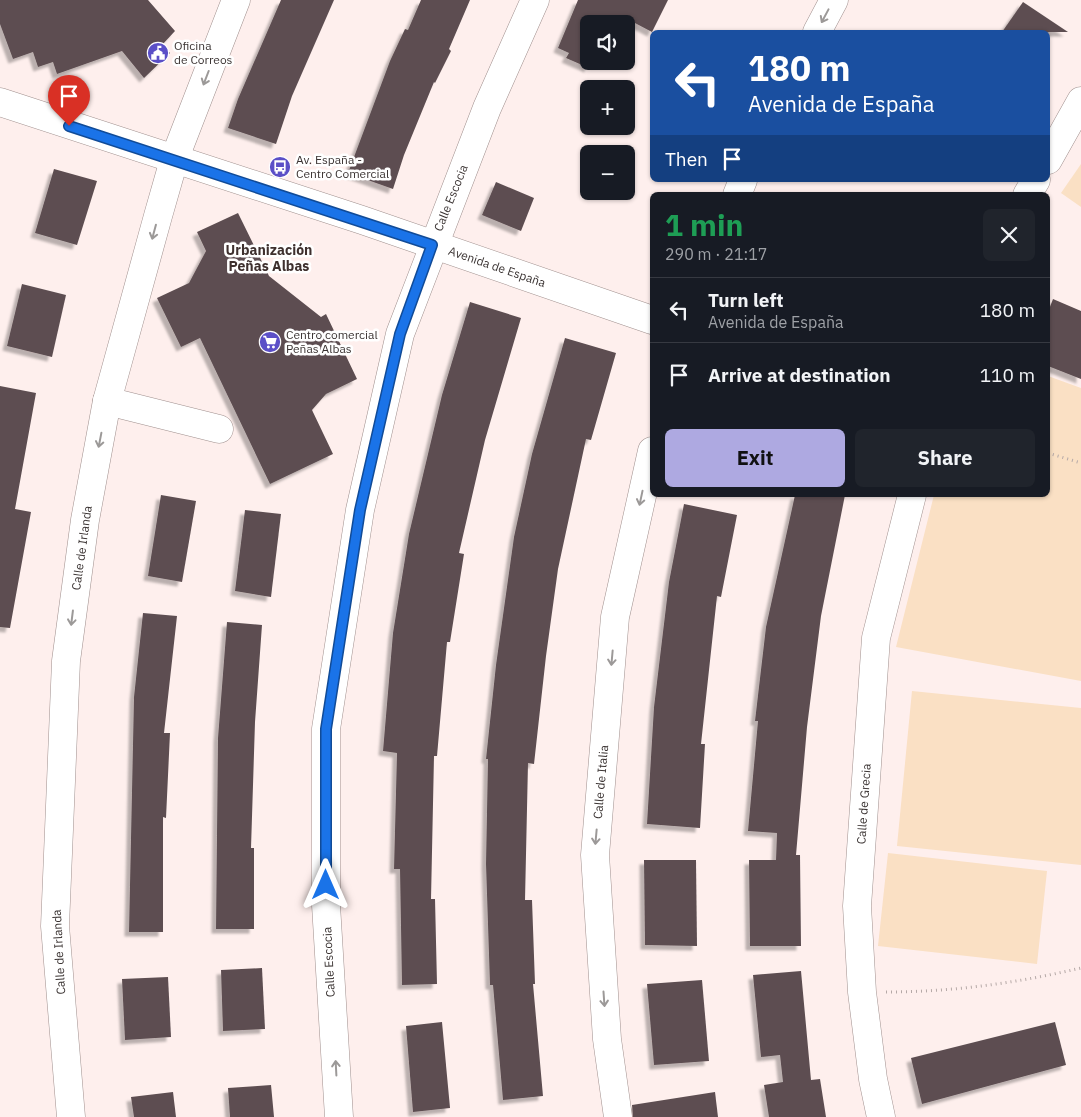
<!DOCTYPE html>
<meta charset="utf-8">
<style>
body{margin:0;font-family:"IBM Plex Sans",sans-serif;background:#20242c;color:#f1f3f6;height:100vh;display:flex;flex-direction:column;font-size:19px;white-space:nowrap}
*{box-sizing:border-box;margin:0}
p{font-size:16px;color:#9ea1a6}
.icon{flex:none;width:28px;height:28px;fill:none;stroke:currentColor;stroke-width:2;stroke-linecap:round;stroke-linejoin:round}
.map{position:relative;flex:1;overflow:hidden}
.drawer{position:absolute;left:650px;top:192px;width:400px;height:305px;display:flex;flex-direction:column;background:#171b24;border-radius:8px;box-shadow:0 1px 4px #0004}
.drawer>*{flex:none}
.top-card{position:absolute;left:650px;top:30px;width:400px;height:152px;border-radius:8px;box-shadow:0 1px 4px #0004;background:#1a4fa0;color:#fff;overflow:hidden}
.tools{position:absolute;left:580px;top:15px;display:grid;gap:10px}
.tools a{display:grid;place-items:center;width:55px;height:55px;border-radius:8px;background:#171b24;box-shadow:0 1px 4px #0004;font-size:25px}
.pin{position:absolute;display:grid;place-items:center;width:42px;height:42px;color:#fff;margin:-51px -21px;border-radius:50% 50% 50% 0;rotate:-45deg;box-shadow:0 0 5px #0007}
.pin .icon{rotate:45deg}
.me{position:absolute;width:55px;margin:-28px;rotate:0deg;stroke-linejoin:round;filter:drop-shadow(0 0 4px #0008)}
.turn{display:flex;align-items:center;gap:18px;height:105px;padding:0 15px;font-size:22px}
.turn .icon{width:65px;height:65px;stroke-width:2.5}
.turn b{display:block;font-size:35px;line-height:42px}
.then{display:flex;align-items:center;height:48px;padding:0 15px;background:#0003;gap:10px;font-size:19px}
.round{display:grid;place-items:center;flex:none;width:52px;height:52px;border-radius:8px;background:#20242c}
.headline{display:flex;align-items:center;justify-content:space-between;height:85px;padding:0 15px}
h1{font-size:30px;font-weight:800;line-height:38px;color:#1e9e55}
.button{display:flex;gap:10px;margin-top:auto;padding:10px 15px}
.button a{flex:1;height:58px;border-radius:8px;background:#aea9e1;color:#111;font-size:20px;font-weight:800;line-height:58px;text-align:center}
.button a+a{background:#20242c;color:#f1f3f6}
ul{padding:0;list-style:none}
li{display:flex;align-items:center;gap:15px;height:65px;padding:0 15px;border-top:1px solid #363941}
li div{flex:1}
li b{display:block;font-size:19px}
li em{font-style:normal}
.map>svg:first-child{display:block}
.green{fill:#fae0c4}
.building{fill:#5d4e51;filter:url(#shadow)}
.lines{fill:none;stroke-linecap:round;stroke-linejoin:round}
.minor-casing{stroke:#a0908e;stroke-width:29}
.path{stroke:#b5a9a7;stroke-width:3;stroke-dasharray:1 4;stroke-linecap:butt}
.minor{stroke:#fff;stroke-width:28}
.oneway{stroke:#9c9998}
.route-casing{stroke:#114b97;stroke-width:12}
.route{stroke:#1a73e8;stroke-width:9}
.labels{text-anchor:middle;stroke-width:5;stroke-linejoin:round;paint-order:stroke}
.poi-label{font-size:12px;fill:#3a3332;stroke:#fff;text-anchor:start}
.street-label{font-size:12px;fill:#3a3332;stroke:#fff}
.neighbourhood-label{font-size:14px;font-weight:bold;fill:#3e302e;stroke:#fff}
</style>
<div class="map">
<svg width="1081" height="1117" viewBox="0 0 1081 1117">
<defs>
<filter id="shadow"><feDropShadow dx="-4.5" dy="4.5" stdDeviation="1" flood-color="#0004"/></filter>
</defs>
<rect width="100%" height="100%" fill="#feefed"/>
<!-- green -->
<g class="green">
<polygon points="1081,164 1081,207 1061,193"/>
<polygon points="1048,376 1081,388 1081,681 896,647 934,495 1048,495"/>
<polygon points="912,691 1081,708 1081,865 897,846"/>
<polygon points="888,853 1047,871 1037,964 878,946"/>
</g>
<!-- building -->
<g class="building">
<polygon points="0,0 148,0 175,31 162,45 170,53 144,78 122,51 57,74 53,62 38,67 33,52 13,59 0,24"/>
<polygon points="281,0 334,0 292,96 276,144 228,128 238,99"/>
<polygon points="421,0 470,0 449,49 451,51 435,83 434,82 404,155 393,189 348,173 390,61 405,29 408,30"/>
<polygon points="578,0 668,0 652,32 633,22 589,24 589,68 566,58 569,53 558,48"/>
<polygon points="1023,2 1068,32 1002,32"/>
<polygon points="54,169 97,181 77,245 35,233"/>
<polygon points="496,182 534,198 521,231 482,215"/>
<polygon points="238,213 269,276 321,317 326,314 357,379 326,394 312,410 333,454 270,484 200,338 181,347 157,298 189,283 206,251 197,232"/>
<polygon points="22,284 66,295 52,357 7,346"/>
<polygon points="1053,299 1081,311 1081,379 1048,366 1048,312"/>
<polygon points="470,302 521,318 485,440 459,553 464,554 450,642 447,642 437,756 434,756 431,899 435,899 437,984 402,985 400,869 394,869 397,753 383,751 393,633 409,534 442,395"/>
<polygon points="565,338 616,353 591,440 586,439 558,569 546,656 534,764 528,763 525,900 532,900 535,984 533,984 543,1096 503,1100 493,985 490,985 486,864 488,759 486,759 496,665 514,537 532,454"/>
<polygon points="0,386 36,393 15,509 31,512 10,628 0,627"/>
<polygon points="161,495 196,501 182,582 148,576"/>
<polygon points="795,495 845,495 821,616 807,727 796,855 800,855 801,946 750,946 749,860 776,860 777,833 748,831 758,721 755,721 766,627"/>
<polygon points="684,504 737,515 721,597 717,596 701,744 705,744 700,828 647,824 654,707 669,582"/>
<polygon points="245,510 281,514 271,597 235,591"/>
<polygon points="143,613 177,616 164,733 170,733 166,818 163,817 163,932 129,932 134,697"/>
<polygon points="227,622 262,625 255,722 251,848 254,848 254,929 216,929 218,738"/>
<polygon points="644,860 696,860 697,946 645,945"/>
<polygon points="262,968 265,1029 223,1031 221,970"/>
<polygon points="801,971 811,1080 820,1079 826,1117 769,1117 764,1085 783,1082 780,1055 761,1057 753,975"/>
<polygon points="168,977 171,1037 125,1040 122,979"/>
<polygon points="702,980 709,1061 654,1065 647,984"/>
<polygon points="442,1022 450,1108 413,1112 406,1026"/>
<polygon points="1055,1022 1066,1065 922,1104 911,1058"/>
<polygon points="271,1085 274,1117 230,1117 228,1088"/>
<polygon points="173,1092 176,1117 134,1117 131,1097"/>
<polygon points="715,1092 718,1117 633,1117 632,1105"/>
</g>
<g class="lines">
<!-- minor casing -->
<g class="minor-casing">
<g id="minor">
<polyline points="817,32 834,0"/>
<polyline points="0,102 362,220 652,320"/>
<polyline points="1048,160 1081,101"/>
<polyline points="737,195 743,180"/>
<polyline points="1027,195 1036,180"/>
<polyline points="107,401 219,429"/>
<polyline points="71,1117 55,926 66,661 85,520 107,401 158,216 174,160 236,0"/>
<polyline points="339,1117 326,905 326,729 360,510 400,334 487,108 535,0"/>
<polyline points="618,1117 607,1039 595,855 615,617 652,451"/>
<polyline points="881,1117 873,1079 862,992 857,906 876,638 912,495"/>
</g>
</g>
<!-- path -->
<g class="path">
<polyline points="1048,453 1081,463"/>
<path d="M886 992C952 992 1017 983 1081 968"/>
</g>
<!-- minor -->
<use href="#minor" class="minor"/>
</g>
<!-- one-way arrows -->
<defs><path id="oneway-shaft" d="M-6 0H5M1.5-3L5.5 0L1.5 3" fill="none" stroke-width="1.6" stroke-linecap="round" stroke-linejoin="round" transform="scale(1.25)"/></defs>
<g class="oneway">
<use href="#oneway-shaft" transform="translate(825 16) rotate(118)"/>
<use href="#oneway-shaft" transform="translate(206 78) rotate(111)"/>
<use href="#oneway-shaft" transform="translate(154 232) rotate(105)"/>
<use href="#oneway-shaft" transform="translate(100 440) rotate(101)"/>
<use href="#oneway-shaft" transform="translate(641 498) rotate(102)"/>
<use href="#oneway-shaft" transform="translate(72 618) rotate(97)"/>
<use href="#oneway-shaft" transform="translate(612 658) rotate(95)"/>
<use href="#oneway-shaft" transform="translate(596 837) rotate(95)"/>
<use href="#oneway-shaft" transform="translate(604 999) rotate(86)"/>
<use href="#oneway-shaft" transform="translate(336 1068) rotate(-93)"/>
</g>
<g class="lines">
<!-- route casing -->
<g class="route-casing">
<polyline id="route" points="69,126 432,245 400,334 360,510 326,729 326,885"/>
</g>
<!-- route -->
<use href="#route" class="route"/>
</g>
<!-- icons -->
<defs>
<g id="civic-disc" transform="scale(1.125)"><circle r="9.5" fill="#5b4fc7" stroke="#fff"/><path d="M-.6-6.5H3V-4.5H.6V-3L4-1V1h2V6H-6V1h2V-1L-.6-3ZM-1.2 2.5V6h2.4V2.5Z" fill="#fff"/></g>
<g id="bus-disc" transform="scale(1.125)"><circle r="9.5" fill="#5b4fc7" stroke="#fff"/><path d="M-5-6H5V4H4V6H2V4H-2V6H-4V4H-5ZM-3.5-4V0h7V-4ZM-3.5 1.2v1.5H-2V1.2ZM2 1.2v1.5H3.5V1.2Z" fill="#fff"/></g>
<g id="supermarket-disc" transform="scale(1.125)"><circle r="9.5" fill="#5b4fc7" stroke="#fff"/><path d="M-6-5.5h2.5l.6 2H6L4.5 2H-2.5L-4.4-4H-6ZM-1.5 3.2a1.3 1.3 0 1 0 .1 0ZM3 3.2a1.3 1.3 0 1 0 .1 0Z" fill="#fff"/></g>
</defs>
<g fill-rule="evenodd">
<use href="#civic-disc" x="158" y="53"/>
<use href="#bus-disc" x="280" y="167"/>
<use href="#supermarket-disc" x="270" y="342"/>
</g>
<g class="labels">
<!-- poi labels -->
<g class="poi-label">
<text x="174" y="50">Oficina<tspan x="174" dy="14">de Correos</tspan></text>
<text x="296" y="164">Av. España -<tspan x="296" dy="14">Centro Comercial</tspan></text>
<text x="286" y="339">Centro comercial<tspan x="286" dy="14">Peñas Albas</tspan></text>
</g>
<!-- street labels -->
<g class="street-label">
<text transform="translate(451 198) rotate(-68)" y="4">Calle Escocia</text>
<text transform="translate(497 267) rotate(19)" y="4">Avenida de España</text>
<text transform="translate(82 548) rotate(-82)" y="4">Calle de Irlanda</text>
<text transform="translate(601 782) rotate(-85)" y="4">Calle de Italia</text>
<text transform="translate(864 804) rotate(-86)" y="4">Calle de Grecia</text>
<text transform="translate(59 952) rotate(-93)" y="4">Calle de Irlanda</text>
<text transform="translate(329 962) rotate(-93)" y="4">Calle Escocia</text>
</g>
<!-- neighbourhood labels -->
<g class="neighbourhood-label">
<text x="269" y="255">Urbanización<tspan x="269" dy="16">Peñas Albas</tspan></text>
</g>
</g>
</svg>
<div class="tools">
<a><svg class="icon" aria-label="sound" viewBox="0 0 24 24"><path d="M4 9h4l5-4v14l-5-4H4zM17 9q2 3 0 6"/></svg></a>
<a>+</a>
<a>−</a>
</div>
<div class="pin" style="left:69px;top:126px;background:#d93025"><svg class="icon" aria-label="arrive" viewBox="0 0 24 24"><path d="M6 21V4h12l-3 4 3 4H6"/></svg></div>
<svg class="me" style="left:326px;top:885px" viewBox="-20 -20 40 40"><path d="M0-17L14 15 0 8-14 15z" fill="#1a73e8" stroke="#fff" stroke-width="4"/></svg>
<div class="top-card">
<div class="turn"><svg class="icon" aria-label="left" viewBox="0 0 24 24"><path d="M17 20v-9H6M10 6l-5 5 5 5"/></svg><div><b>180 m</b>Avenida de España</div></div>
<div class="then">Then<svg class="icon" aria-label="arrive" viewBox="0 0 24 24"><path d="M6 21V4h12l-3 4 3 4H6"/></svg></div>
</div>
<section class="drawer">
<div class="headline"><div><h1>1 min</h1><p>290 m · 21:17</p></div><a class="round"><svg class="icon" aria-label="close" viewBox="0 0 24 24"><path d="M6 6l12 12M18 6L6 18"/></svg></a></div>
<ul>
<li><svg class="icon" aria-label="left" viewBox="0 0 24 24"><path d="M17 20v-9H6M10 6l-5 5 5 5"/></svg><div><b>Turn left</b><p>Avenida de España</p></div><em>180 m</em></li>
<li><svg class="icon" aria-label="arrive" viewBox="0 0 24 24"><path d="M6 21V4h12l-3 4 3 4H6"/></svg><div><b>Arrive at destination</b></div><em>110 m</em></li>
</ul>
<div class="button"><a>Exit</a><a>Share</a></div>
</section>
</div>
